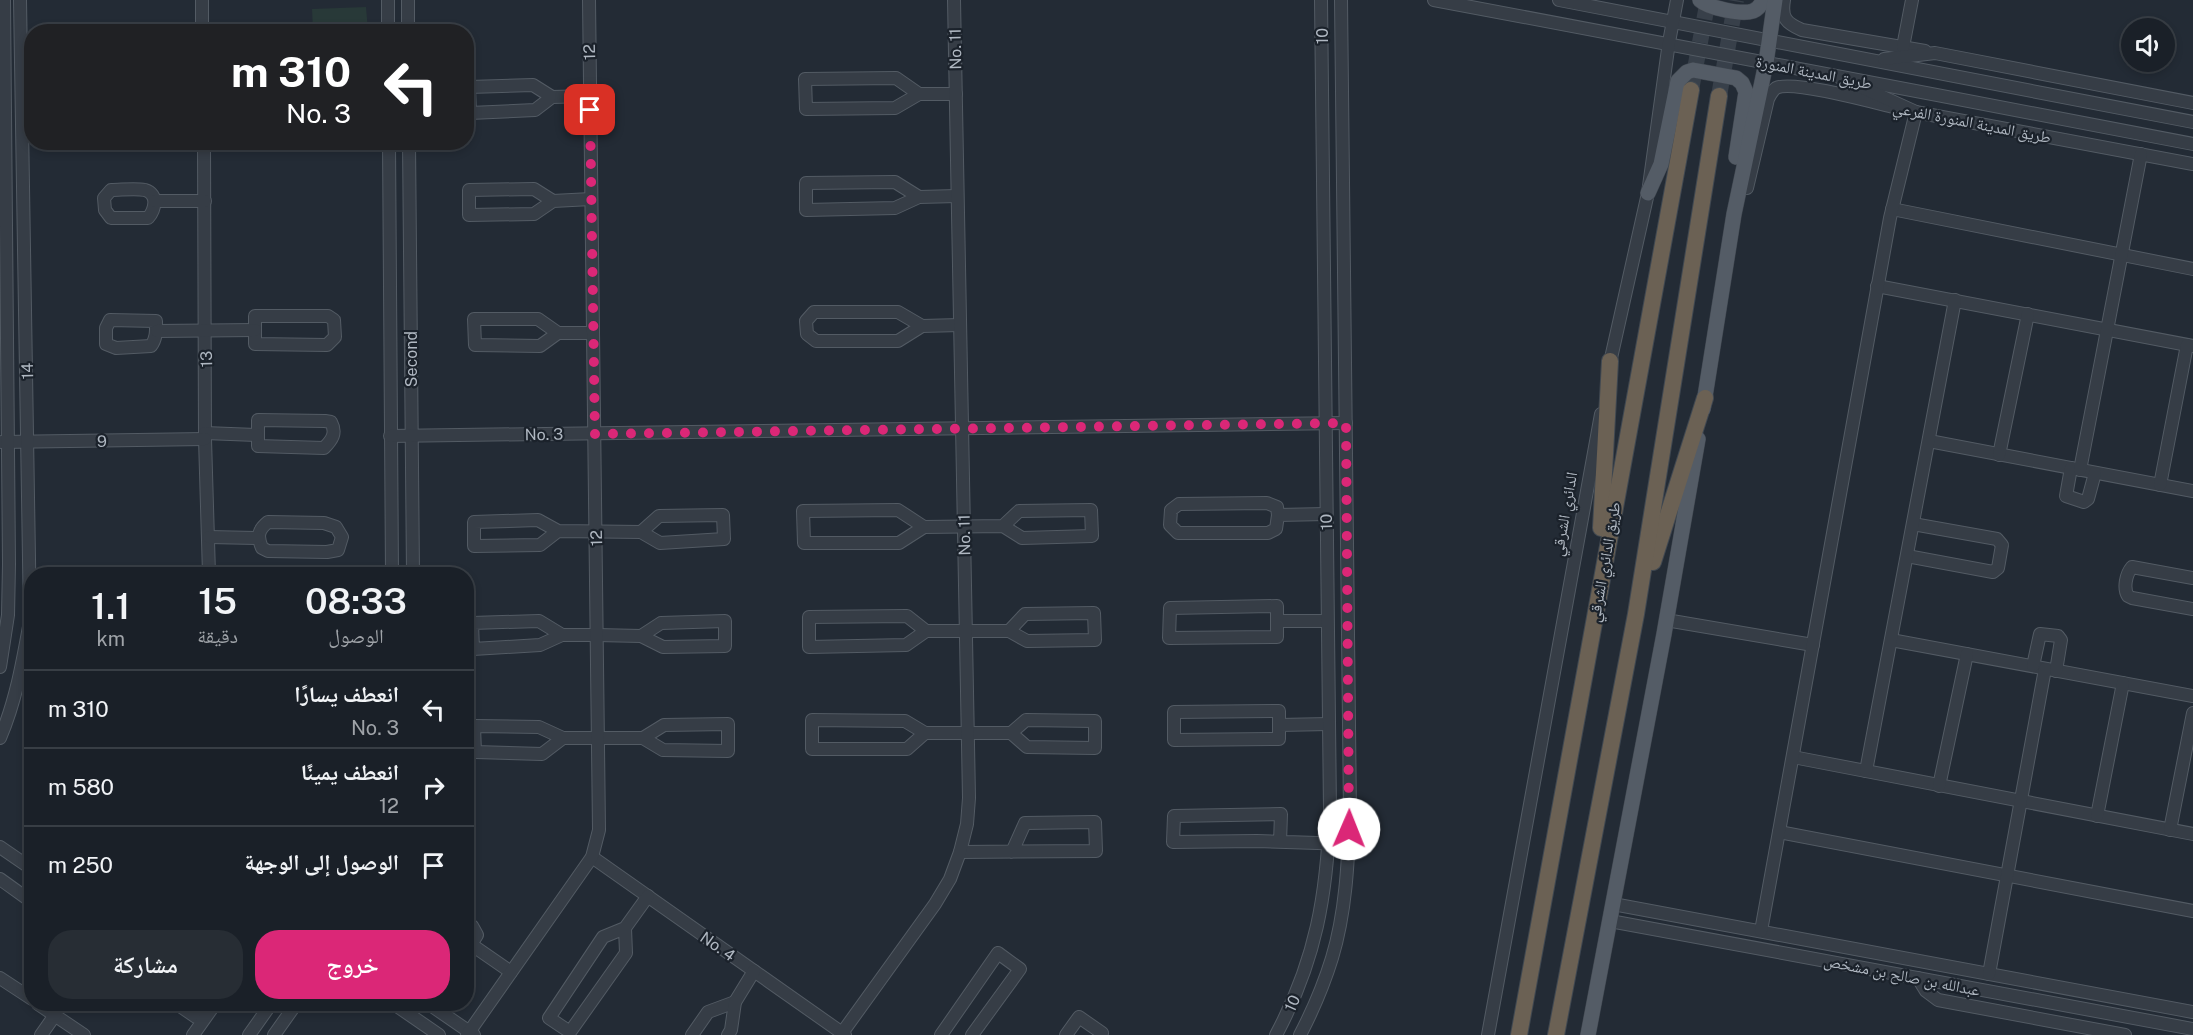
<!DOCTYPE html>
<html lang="ar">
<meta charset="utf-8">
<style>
body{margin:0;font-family:"Public Sans","Noto Naskh Arabic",sans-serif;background:#272d34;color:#f1f3f6;direction:rtl;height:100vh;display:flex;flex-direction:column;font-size:22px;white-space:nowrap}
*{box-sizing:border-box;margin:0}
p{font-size:20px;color:#9fa3a8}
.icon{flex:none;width:33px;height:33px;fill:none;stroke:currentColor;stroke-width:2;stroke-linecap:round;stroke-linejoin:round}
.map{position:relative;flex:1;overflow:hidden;direction:ltr}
.drawer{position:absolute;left:24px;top:567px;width:450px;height:444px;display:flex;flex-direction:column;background:#1a2028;border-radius:24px;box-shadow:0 3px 9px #0003,0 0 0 2px #383e45;direction:rtl}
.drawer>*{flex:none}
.top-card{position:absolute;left:24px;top:24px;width:450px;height:126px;border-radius:24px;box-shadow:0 3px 9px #0003,0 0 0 2px #383e45;direction:rtl;background:#202124;color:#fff;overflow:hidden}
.buttons{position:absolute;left:2121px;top:18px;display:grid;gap:12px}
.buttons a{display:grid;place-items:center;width:54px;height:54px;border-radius:50%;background:#1a2028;box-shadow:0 3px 9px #0003,0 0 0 2px #383e45;font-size:30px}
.pin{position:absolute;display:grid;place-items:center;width:51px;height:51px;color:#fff;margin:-26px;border-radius:12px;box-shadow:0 3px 9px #0006}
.me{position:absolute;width:66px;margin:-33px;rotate:1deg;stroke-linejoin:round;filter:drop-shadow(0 0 4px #0008)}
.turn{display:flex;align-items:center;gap:21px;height:126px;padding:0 24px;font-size:27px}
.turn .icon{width:78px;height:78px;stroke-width:2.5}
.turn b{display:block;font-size:42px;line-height:51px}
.eta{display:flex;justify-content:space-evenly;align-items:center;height:102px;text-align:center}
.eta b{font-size:36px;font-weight:600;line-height:42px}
.button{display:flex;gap:12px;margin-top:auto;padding:12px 24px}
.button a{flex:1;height:69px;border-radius:24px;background:#db2777;color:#fff;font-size:24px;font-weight:600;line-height:69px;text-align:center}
.button a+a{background:#272d34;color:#f1f3f6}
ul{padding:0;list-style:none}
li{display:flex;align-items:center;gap:18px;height:78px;padding:0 24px;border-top:2px solid #383e45}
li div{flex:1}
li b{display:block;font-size:22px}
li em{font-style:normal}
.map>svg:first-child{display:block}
.green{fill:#283938}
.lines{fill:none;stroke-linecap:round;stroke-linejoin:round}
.highway-tunnel{stroke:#38404a;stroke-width:16;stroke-dasharray:16 8;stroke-linecap:butt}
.minor-casing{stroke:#535b64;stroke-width:14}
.major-casing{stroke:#3f464f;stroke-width:16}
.highway-casing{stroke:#404851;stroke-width:18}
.minor{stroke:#363d46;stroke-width:12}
.major{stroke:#545c66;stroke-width:15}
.highway{stroke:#6b6154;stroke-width:16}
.route{stroke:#db2777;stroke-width:10;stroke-dasharray:0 18}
.labels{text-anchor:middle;stroke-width:4.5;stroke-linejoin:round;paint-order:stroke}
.street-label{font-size:16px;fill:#b0b8c2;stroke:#1b222b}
</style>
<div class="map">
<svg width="2193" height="1035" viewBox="0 0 2193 1035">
<rect width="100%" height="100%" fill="#232b35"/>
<!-- green -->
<polygon class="green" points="366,7 368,31 313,31 312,9"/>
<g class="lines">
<!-- highway-tunnel -->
<g class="highway-tunnel">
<polyline points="1691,90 1708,0"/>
<polyline points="1719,96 1736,0"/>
</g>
<!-- minor casing -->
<g class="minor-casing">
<g id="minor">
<polyline points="202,0 202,32"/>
<polyline points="388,0 388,32"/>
<polyline points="408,0 408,32"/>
<path d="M1434 0C1688 46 1940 96 2193 144"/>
<polyline points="1559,0 2193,122"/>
<path d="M1784 0C1781 18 1786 23 1802 30L1925 51"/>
<polyline points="1903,47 1912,0"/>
<polyline points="1884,59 1935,53 2193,103"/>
<polyline points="919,94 896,78 805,79 806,109 895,108 919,94 956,94"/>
<polyline points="552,97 533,85 469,87 470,113 535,110 552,97 590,96"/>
<polyline points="1910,111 2193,164"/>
<polyline points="204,142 205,439 209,574"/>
<polyline points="389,142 392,574"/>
<polyline points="409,142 413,574"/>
<path d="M1747 188 1768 99C1770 95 1772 91 1776 88 1792 80 1873 102 1893 107"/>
<path d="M111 190C121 190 135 188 145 190 159 194 155 210 148 218H111L105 210 104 198Z"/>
<polyline points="919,197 895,182 806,183 806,210 895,208 919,197 957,196"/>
<polyline points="155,201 205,201"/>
<polyline points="553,201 534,189 469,190 469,215 534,214 553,201 591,199"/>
<polyline points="1892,209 2193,269"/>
<polyline points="1877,286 2193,346"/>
<polygon points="255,316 328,316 334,320 335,337 327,345 255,344"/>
<path d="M110 320 156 321C156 329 157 338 151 346L116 348 106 344V328Z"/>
<polyline points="922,326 898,312 814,312 806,321 807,334 816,341 898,341 922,326 960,325"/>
<polyline points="157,331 255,330"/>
<polyline points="558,333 538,319 474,319 475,345 540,346 558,333 593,333"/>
<polyline points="1609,367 1648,193 1669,42 1677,0"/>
<path d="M258 420 325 421 331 422C337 433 332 440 324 448L258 446Z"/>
<polyline points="205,433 257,435"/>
<polyline points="390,436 1346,423"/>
<polyline points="1929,441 2193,491"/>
<polyline points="2,442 205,439"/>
<polyline points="1999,455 2028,314"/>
<polyline points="2071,468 2066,496 2084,502 2088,499 2095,473"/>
<polyline points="2080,470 2141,154"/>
<polyline points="2160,485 2187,345"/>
<polyline points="1278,515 1276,529 1268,533 1178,533 1170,525 1171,510 1179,504 1267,503 1277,507 1278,515 1326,514"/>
<path d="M268 522 324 523 336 527 342 537 338 550 327 552 268 551 262 548C257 536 258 530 268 522Z"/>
<polyline points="924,527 898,510 803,511 804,543 899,543 924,527 1003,526 1022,538 1092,536 1091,510 1019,511 1003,526"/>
<polyline points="558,531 540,545 474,546 474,522 538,520 558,531 641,532 660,543 724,539 723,515 659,516 641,532"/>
<polyline points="209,537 258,538"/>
<polyline points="1907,556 1993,572 1998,568 2002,545 1997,539 1913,524"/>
<path d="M2193 578 2132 567C2126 574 2123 588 2128 596L2132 598 2193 609"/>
<polyline points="1666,620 1813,645"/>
<polyline points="1277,621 1277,637 1169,638 1170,608 1277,606 1277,621 1327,621"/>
<polyline points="926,631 907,616 809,617 809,647 906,645 926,631 1009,631 1027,641 1095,640 1094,613 1025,614 1009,631"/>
<polyline points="562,635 539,621 472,623 473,649 540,645 562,635 597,635 641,636 663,647 725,646 725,621 661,623 641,636"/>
<polyline points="1891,640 2193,696"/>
<polyline points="2033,666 2040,634 2058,636 2061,640 2056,671"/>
<polyline points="0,667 8,615 9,564 4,0"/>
<polyline points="1279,725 1279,739 1174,740 1174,712 1279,711 1279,725 1329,724"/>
<polyline points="925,733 905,721 812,720 812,749 907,749 925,733 1011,733 1027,747 1095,748 1095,721 1026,720 1011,733"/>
<path d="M0 738C16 701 23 660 30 621L20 0"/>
<polyline points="563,738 542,754 475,752 474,726 539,727 563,738 643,738 663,750 728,751 728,724 664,725 643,738"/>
<polyline points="1793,757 2193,834"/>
<polyline points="1866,771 1955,300"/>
<polyline points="1939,786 1967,654"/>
<polyline points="2097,816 2123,683"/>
<polyline points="2170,830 2193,713"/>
<polyline points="1779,832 2193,911"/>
<polyline points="1280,842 1281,814 1174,816 1173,842 1257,841 1349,844"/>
<polyline points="0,847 32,869"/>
<polyline points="960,852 1096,851 1095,822 1025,823 1012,852"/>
<polyline points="592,857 845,1035"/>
<polyline points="0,879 32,902"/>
<polyline points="1613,904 2193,1012"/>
<polyline points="1610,921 2193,1029"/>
<polyline points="466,922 472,926 477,935 468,949"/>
<polyline points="625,928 626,953 570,1032 549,1018 603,937 625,928 648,896"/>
<polyline points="1761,931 1890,218 1916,112 1839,77"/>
<polyline points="472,945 511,972"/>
<polyline points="1989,974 2045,669"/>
<polyline points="0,978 32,999"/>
<polyline points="1918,978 1926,991 1938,1000 2125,1035"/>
<polyline points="38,1004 84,1035"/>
<polyline points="177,1004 196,1017 205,1004"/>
<polyline points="394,1004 439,1035"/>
<polyline points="429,1004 474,1035"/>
<polyline points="842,1033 935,904 950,879 960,852 967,824 969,798 954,0"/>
<polyline points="41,1035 55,1015"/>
<polyline points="193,1035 215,1004"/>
<polyline points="249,1035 271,1004"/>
<polyline points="274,1035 296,1004"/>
<polyline points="467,1035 592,857 599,830 589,0"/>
<polyline points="692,1035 708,1012 735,1002"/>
<polyline points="728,1035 731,1030 735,1002 754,971"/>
<polyline points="941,1035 998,953 1020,969 972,1035"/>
<polyline points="1066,1035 1079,1017 1102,1033 1101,1035"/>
<path d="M1276 1035C1316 960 1327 895 1330 811L1321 0"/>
<path d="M1300 1035C1313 1010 1324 984 1332 958 1346 912 1348 862 1350 815L1341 0"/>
<polyline points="1488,1035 1601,414"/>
</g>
</g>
<!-- major casing -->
<g class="major-casing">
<g id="major">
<path d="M1700 0C1708 8 1742 15 1753 11 1758 9 1761 5 1763 0"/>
<polyline points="1648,193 1661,164 1678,81 1687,72 1693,70 1736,78 1742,83 1746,92 1736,157"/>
<polyline points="1703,409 1734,214 1766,63 1775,0"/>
<polyline points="1588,1035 1664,634 1698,439"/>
</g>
</g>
<!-- highway casing -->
<g class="highway-casing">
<g id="highway">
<polyline points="1601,528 1610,361"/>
<polyline points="1653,562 1705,398"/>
<polyline points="1519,1035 1691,90"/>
<polyline points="1556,1035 1636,614 1719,96"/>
</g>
</g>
<!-- minor -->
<use href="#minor" class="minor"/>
<!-- major -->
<use href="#major" class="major"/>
<!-- highway -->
<use href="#highway" class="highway"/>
</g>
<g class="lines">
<!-- route -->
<polyline class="route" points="590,110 595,434 1346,423 1349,829"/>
</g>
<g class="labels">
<!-- street labels -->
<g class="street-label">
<text transform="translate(1322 36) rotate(-90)" y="6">10</text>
<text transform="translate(955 49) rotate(-91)" y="6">No. 11</text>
<text transform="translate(589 52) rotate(-91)" y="6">12</text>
<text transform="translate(1814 72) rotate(11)" y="6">طريق المدينة المنورة</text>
<text transform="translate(1972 122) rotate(11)" y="6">طريق المدينة المنورة الفرعي</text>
<text transform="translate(206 359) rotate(-91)" y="6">13</text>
<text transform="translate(411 359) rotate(-90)" y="6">Second</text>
<text transform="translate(27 371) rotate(-91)" y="6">14</text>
<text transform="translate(544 434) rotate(-1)" y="6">No. 3</text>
<text transform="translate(102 441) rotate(-1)" y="6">9</text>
<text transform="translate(1564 514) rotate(-80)" y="6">الدائري الشرقي</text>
<text transform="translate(1326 522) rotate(-91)" y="6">10</text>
<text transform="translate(964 535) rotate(-91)" y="6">No. 11</text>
<text transform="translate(596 538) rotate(-91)" y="6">12</text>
<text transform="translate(1604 562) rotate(-80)" y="6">طريق الدائري الشرقي</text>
<text transform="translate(718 946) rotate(35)" y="6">No. 4</text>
<text transform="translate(1902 975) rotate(11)" y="6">عبدالله بن صالح بن مشخص</text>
<text transform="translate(1292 1003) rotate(-66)" y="6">10</text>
</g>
</g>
</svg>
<div class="buttons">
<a><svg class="icon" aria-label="sound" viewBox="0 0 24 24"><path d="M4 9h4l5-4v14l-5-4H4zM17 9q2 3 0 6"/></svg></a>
</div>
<div class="pin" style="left:590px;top:110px;background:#d93025"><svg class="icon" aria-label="arrive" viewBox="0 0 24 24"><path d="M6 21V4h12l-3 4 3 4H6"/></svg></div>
<svg class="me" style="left:1349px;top:829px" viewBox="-20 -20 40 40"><circle r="19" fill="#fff"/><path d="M0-13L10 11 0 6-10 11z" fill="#db2777"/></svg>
<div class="top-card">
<div class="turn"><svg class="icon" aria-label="left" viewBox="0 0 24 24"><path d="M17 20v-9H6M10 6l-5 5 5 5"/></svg><div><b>310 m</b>No. 3</div></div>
</div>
<section class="drawer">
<div class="eta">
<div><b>08:33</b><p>الوصول</p></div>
<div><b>15</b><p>دقيقة</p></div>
<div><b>1.1</b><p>km</p></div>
</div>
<ul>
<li><svg class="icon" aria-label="left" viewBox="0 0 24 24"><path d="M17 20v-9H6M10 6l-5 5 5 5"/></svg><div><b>انعطف يسارًا</b><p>No. 3</p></div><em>310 m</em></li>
<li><svg class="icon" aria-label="right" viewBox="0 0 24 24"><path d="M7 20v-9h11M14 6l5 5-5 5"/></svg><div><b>انعطف يمينًا</b><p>12</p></div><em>580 m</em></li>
<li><svg class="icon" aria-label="arrive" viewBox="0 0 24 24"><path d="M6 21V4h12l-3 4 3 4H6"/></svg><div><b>الوصول إلى الوجهة</b></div><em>250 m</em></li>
</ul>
<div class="button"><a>خروج</a><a>مشاركة</a></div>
</section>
</div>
